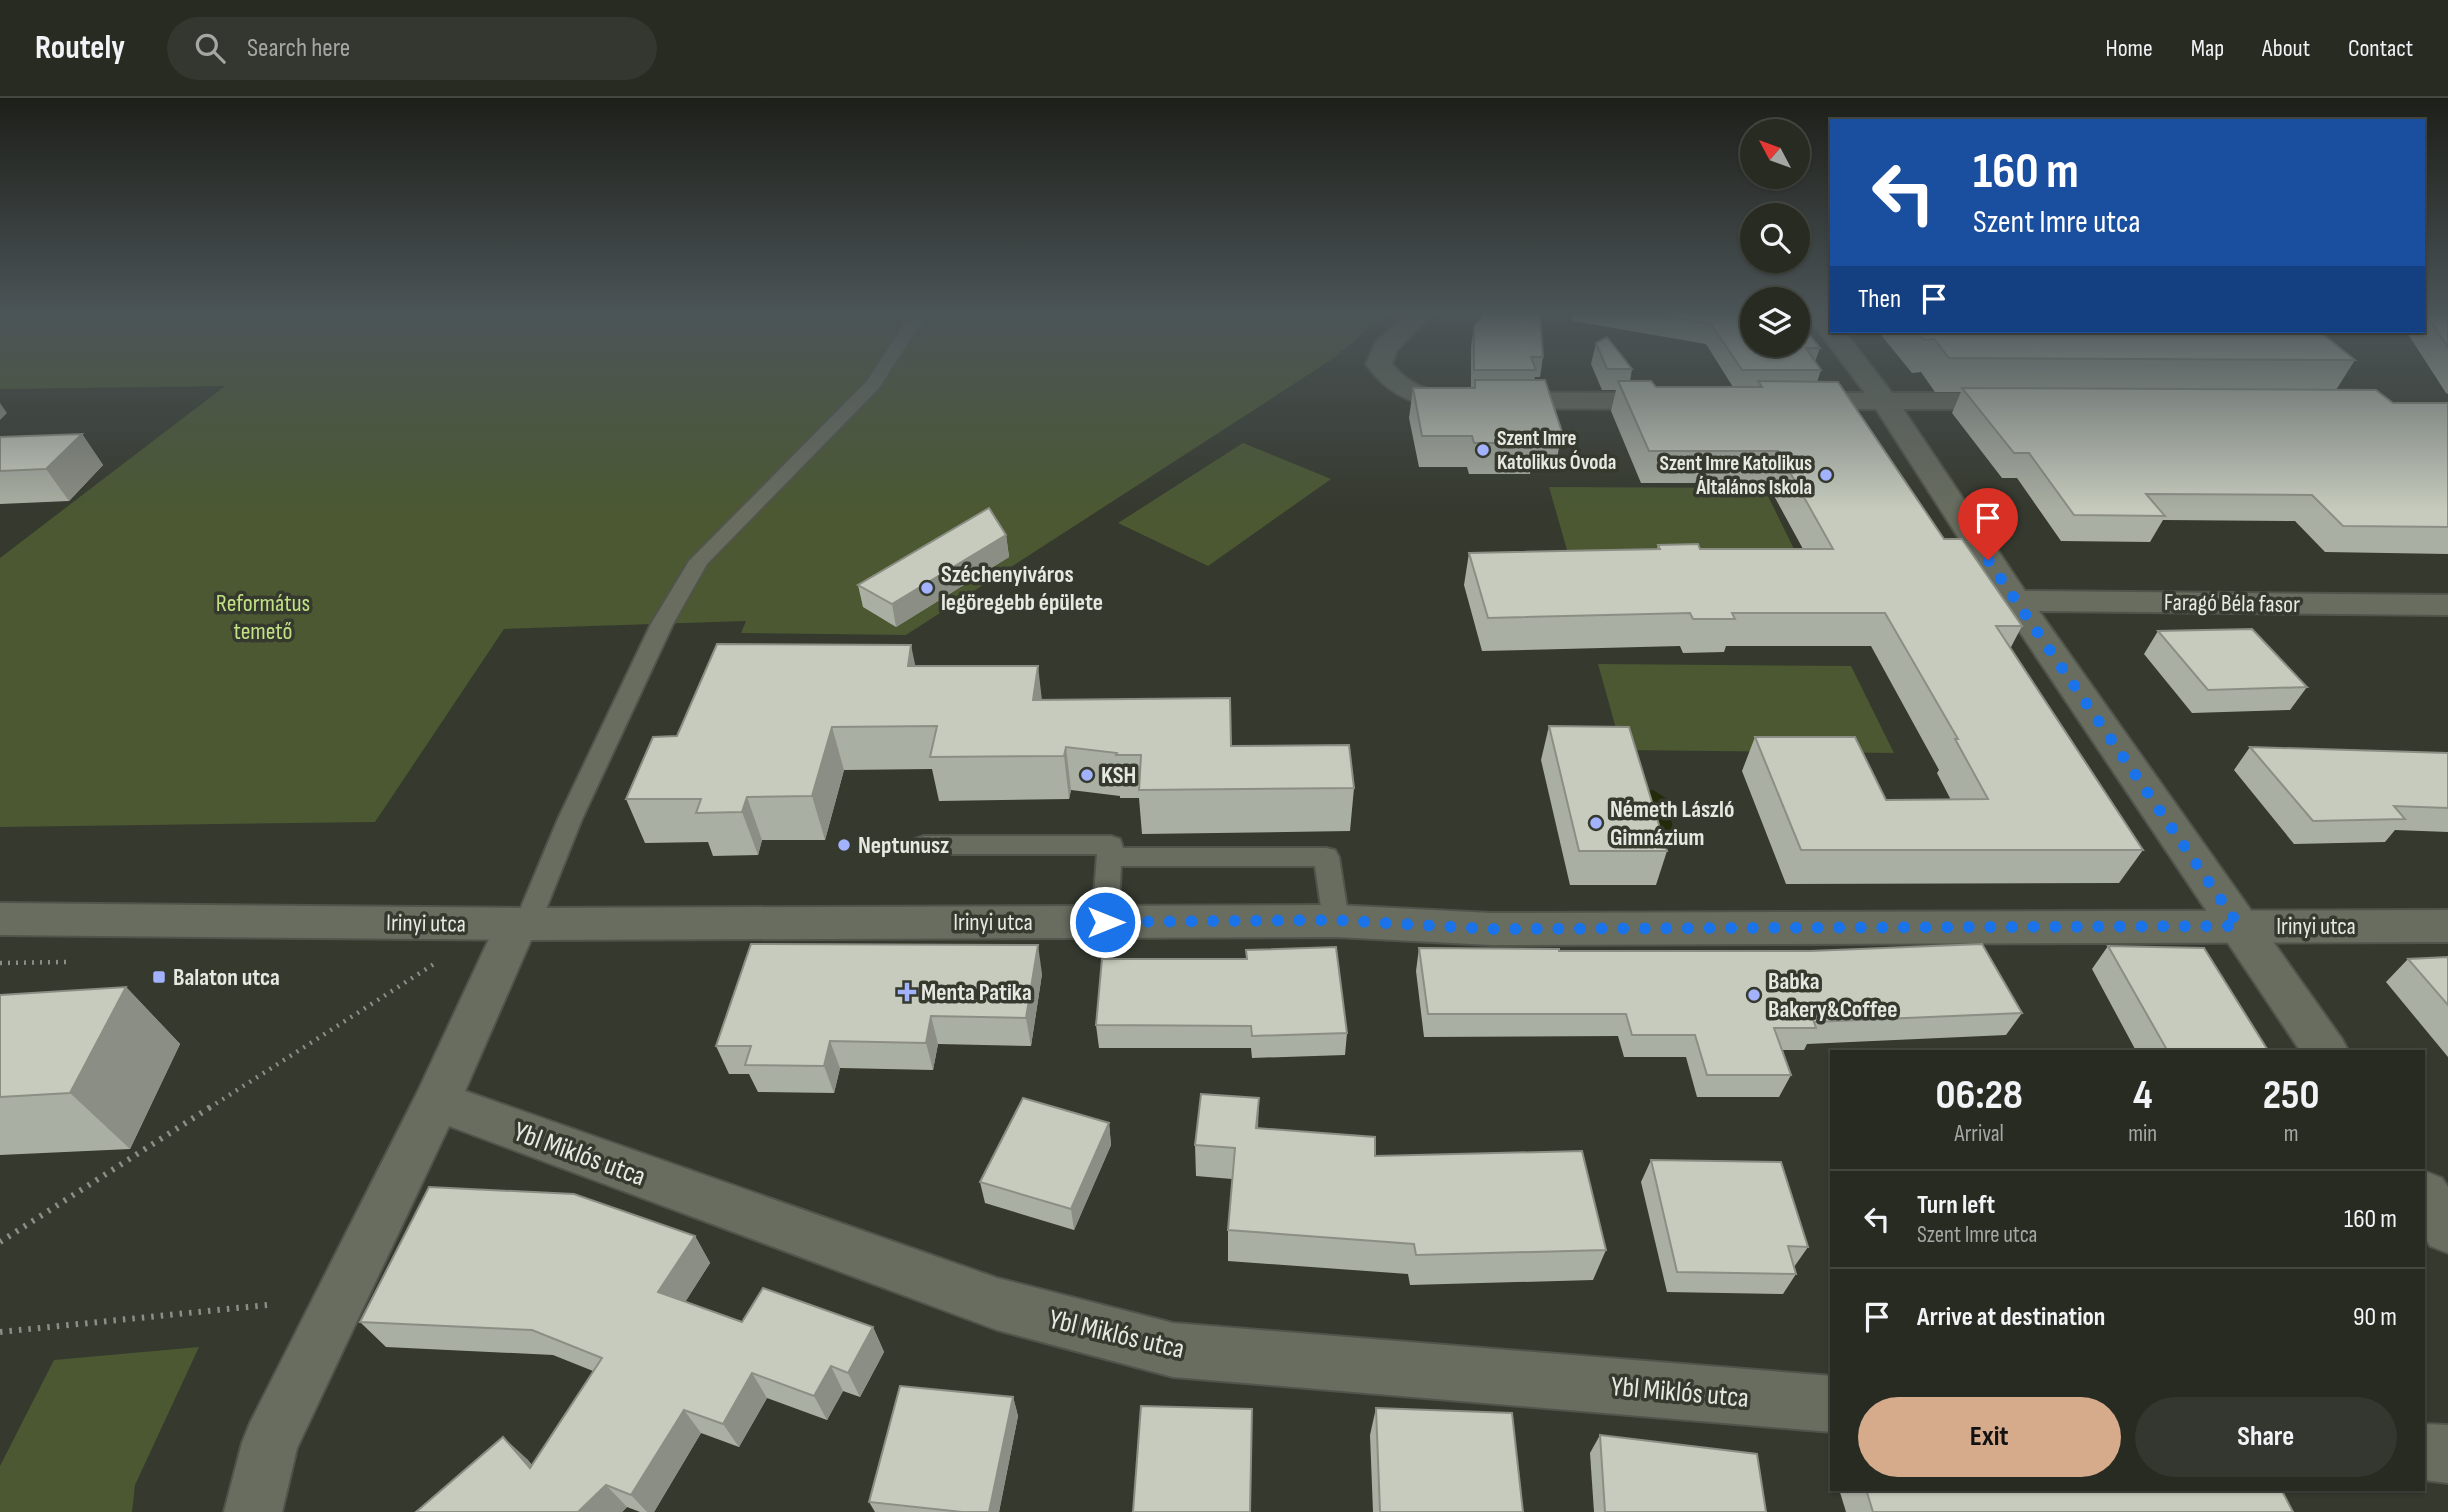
<!DOCTYPE html>
<meta charset="utf-8">
<style>
body{margin:0;font-family:"Sofia Sans Condensed",sans-serif;background:#34372f;color:#f1f3f6;height:100vh;display:flex;flex-direction:column;font-size:26px;white-space:nowrap}
*{box-sizing:border-box;margin:0}
p{font-size:23px;color:#a5a7a5}
.icon{flex:none;width:38px;height:38px;fill:none;stroke:currentColor;stroke-width:2;stroke-linecap:round;stroke-linejoin:round}
.map{position:relative;flex:1;overflow:hidden}
.details{position:absolute;left:1830px;top:952px;width:595px;height:441px;display:flex;flex-direction:column;background:#282b22;border-radius:0px;box-shadow:0 2px 5px #0004,0 0 0 2px #444740}
.details>*{flex:none}
.guide{position:absolute;left:1830px;top:21px;width:595px;height:214px;border-radius:0px;box-shadow:0 2px 5px #0004,0 0 0 2px #444740;background:#1a4fa0;color:#fff;overflow:hidden}
.needle{width:46px;rotate:311deg}
.fabs{position:absolute;left:1740px;top:21px;display:grid;gap:14px}
.fabs a{display:grid;place-items:center;width:70px;height:70px;border-radius:50%;background:#282b22;box-shadow:0 2px 5px #0004,0 0 0 2px #444740;font-size:35px}
.pin{position:absolute;display:grid;place-items:center;width:60px;height:60px;color:#fff;margin:-72px -30px;border-radius:50% 50% 50% 0;rotate:-45deg;box-shadow:0 0 7px #0007}
.pin .icon{rotate:45deg}
.me{position:absolute;width:77px;margin:-38px;rotate:90deg;stroke-linejoin:round;filter:drop-shadow(0 0 5px #0008)}
.turn{display:flex;align-items:center;gap:24px;height:147px;padding:0 28px;font-size:32px}
.turn .icon{width:91px;height:91px;stroke-width:2.5}
.turn b{display:block;font-size:49px;line-height:60px}
.then{display:flex;align-items:center;height:66px;padding:0 28px;background:#0003;gap:14px;font-size:26px}
.eta{display:flex;justify-content:space-evenly;align-items:center;height:119px;text-align:center}
.eta b{font-size:42px;font-weight:700;line-height:49px}
.cta{display:flex;gap:14px;margin-top:auto;padding:14px 28px}
.cta a{flex:1;height:80px;border-radius:42px;background:#d6ab8b;color:#111;font-size:28px;font-weight:700;line-height:80px;text-align:center}
.cta a+a{background:#34372f;color:#f1f3f6}
ul{padding:0;list-style:none}
li{display:flex;align-items:center;gap:21px;height:98px;padding:0 28px;border-top:2px solid #444740}
li div{flex:1}
li b{display:block;font-size:26px}
li em{font-style:normal}
header{display:flex;align-items:center;gap:42px;box-sizing:border-box;height:98px;padding:0 35px;background:#282b22;border-bottom:2px solid #444740}
header strong{font-size:33px}
nav{display:flex;gap:38px;margin-inline-start:auto;font-size:24px}
.search{width:490px;height:63px;background:#34372f;display:flex;align-items:center;gap:18px;box-sizing:border-box;padding:0 24px;border-radius:38px;color:#a5a7a5;font-size:26px}
.map>svg:first-child{display:block}
.green{fill:#4b5832}
.water{fill:#222c0a}
.lines{fill:none;stroke-linecap:round;stroke-linejoin:round}
.service-casing{stroke:#51544b;stroke-width:4}
.minor-casing{stroke:#51544b;stroke-width:4}
.tertiary-casing{stroke:#51544b;stroke-width:4}
.path-far1{stroke:#8b8e85;stroke-width:4.5;stroke-dasharray:2 6;stroke-linecap:butt}
.path{stroke:#8b8e85;stroke-width:6;stroke-dasharray:2.5 7;stroke-linecap:butt}
.service{fill:#686d60;fill-rule:evenodd}
.minor{fill:#686d60;fill-rule:evenodd}
.tertiary{fill:#686d60;fill-rule:evenodd}
.wall{fill:#aaafa3}
.shaded-wall{fill:#8b8e84}
.building{fill:#c6cbbd;stroke:#8b8e84;stroke-width:2}
.route{stroke:#1a73e8;stroke-width:12;stroke-dasharray:0 21.6}
.poi-dot{fill:#a2b2fd;stroke:#35392e;stroke-width:2.5}
.labels{text-anchor:middle;stroke-width:7;stroke-linejoin:round;paint-order:stroke}
.far-poi-label{font-size:21px;font-weight:bold;fill:#e6e8e1;stroke:#35392e;text-anchor:start}
.poi-label{font-size:24px;font-weight:bold;fill:#e6e8e1;stroke:#35392e;text-anchor:start}
.park-label{font-size:24px;fill:#c2e185;stroke:#35392e}
.street-label{font-size:24px;fill:#e6e8e1;stroke:#35392e}
.near-street-label{font-size:28px;fill:#e6e8e1;stroke:#35392e}
</style>
<header>
<strong>Routely</strong>
<div class="search"><svg class="icon" aria-label="search" viewBox="0 0 24 24"><circle cx="10" cy="10" r="6"/><path d="M15 15l6 6"/></svg>Search here</div>
<nav><a>Home</a><a>Map</a><a>About</a><a>Contact</a></nav>
</header>
<div class="map">
<svg width="2448" height="1414" viewBox="0 0 2448 1414">
<rect width="100%" height="100%" fill="#35392e"/>
<!-- green -->
<g class="green">
<polygon points="3,215 1387,215 1334,260 906,537 741,535 746,523 504,531 375,724 0,729 0,460 225,288 0,291 0,218"/>
<polygon points="1243,345 1331,381 1208,468 1118,425"/>
<polygon points="1549,389 1764,390 1795,453 1567,452"/>
<polygon points="1598,566 1851,568 1894,655 1622,652"/>
<polygon points="199,1249 135,1387 132,1414 0,1414 0,1368 54,1262"/>
</g>
<!-- water -->
<polygon class="water" points="1653,692 1667,701 1673,730 1672,739 1659,742 1641,693"/>
<g class="lines">
<!-- service casing -->
<g class="service-casing">
<g id="service">
<polygon points="911,215 927,215 879,290 707,466 673,526 582,721 540,826 536,833 527,836 518,833 514,826 558,721 651,526 689,463 867,283"/>
<polygon points="924,738 1111,738 1120,741 1123,750 1326,750 1335,752 1339,759 1349,823 1345,830 1336,833 1327,830 1323,823 1315,768 1121,768 1118,824 1114,831 1105,834 1096,831 1092,824 1097,756 924,756 915,753 911,747 915,741"/>
</g>
</g>
<!-- minor casing -->
<g class="minor-casing">
<g id="minor">
<path d="M1407 215H1433L1397 252 1392 266C1404 281 1417 288 1436 294L1665 295 1675 297 1678 303 1675 309 1665 311 1435 310C1404 302 1385 293 1366 266L1376 244Z"/>
<polygon points="1805,215 1830,215 1832,218 1832,233 1844,233 1892,295 2008,295 2018,297 2021,303 2018,309 2008,311 1903,311 2025,493 2448,497 2448,517 2039,513 2342,941 2349,954 2301,954 1999,503 1876,311 1799,311 1789,309 1786,303 1789,297 1799,295 1865,295"/>
<polygon points="517,810 532,815 538,826 465,993 997,1180 1173,1225 1832,1278 1832,1334 1173,1279 997,1232 449,1028 297,1350 282,1414 224,1414 242,1345 250,1325 418,993 496,826 502,815"/>
<polygon points="2424,1073 2442,1080 2448,1089 2448,1155 2430,1148 2424,1138"/>
<polygon points="2424,1326 2448,1327 2448,1385 2424,1382"/>
</g>
</g>
<!-- tertiary casing -->
<g class="tertiary-casing">
<polygon id="tertiary" points="0,805 527,810 1336,807 1491,815 2448,812 2448,844 1491,847 1336,839 527,842 0,837"/>
</g>
<!-- path-far1 -->
<g class="path-far1">
<polyline points="0,865 66,864"/>
<polyline points="209,1010 434,866"/>
</g>
<!-- path -->
<g class="path">
<polyline points="0,1144 212,1008"/>
<polyline points="0,1234 267,1207"/>
</g>
<!-- service -->
<use href="#service" class="service"/>
<!-- minor -->
<use href="#minor" class="minor"/>
<!-- tertiary -->
<use href="#tertiary" class="tertiary"/>
</g>
<!-- wall -->
<g class="wall">
<polygon points="1481,215 1540,215 1543,259 1540,279 1535,279 1534,282 1562,334 1556,366 1531,366 1530,376 1469,376 1467,369 1419,369 1409,320 1413,290 1471,290 1471,248 1474,229 1484,216"/>
<polygon points="1570,215 1752,215 1820,250 1815,264 1821,272 1817,284 1944,441 2022,528 2010,551 2143,752 2119,785 1786,786 1742,673 1755,639 1886,702 1951,702 1937,675 1939,672 1871,548 1726,548 1724,554 1683,555 1680,548 1482,553 1464,487 1469,455 1657,451 1658,447 1700,451 1803,451 1767,385 1641,385 1611,313 1616,292 1602,292 1591,266 1596,245 1632,271 1630,283 1656,289 1733,289 1706,246 1573,223"/>
<polygon points="2424,215 2448,215 2448,296 2446,295 2406,233 2424,233"/>
<polygon points="1883,233 2319,233 2355,262 2336,292 2393,305 2448,305 2448,456 2325,454 2295,423 2163,422 2150,444 2061,443 2017,380 2002,380 1952,315 1961,294 1935,294 1921,274 1912,275 1881,237"/>
<polygon points="82,336 103,367 69,403 0,406 0,339"/>
<polygon points="1006,437 1009,459 896,529 863,509 858,487"/>
<polygon points="2158,533 2307,589 2290,612 2192,615 2144,556"/>
<polygon points="915,568 1042,602 1231,648 1354,690 1350,733 1142,736 1139,700 1120,700 1120,698 1071,692 1069,701 939,703 932,671 844,672 825,742 762,742 758,757 713,758 708,744 645,745 626,701 677,638"/>
<polygon points="1549,628 1667,753 1656,787 1570,787 1541,662"/>
<polygon points="2250,649 2448,655 2448,734 2395,732 2385,744 2294,746 2234,672"/>
<polygon points="2108,848 2269,954 2131,954 2135,951 2092,871"/>
<polygon points="1419,850 1559,853 2022,915 2006,937 1807,946 1804,952 1782,952 1791,977 1779,999 1697,999 1686,959 1624,959 1618,938 1424,939 1416,873"/>
<polygon points="1246,852 1347,935 1345,957 1252,960 1251,950 1099,950 1096,927 1246,861"/>
<polygon points="2448,859 2448,959 2386,884 2408,861"/>
<polygon points="1042,876 1031,948 938,946 933,972 840,970 834,995 758,994 749,976 729,976 716,948"/>
<polygon points="126,889 180,946 130,1051 0,1057 0,897"/>
<polygon points="1109,1025 1111,1047 1074,1132 985,1105 980,1084"/>
<polygon points="1258,1030 1375,1058 1606,1152 1593,1182 1410,1187 1408,1176 1228,1163 1228,1132 1232,1081 1196,1078 1195,1047"/>
<polygon points="1651,1062 1808,1149 1794,1169 1796,1176 1783,1196 1667,1194 1641,1084"/>
<polygon points="695,1138 710,1165 685,1204 742,1224 873,1229 884,1254 860,1299 843,1293 827,1322 767,1300 739,1349 701,1335 654,1414 640,1414 627,1409 622,1414 416,1414 527,1361 532,1367 593,1273 553,1257 386,1249 360,1224"/>
<polygon points="1013,1299 1018,1318 999,1414 875,1414 869,1404"/>
<polygon points="1376,1310 1523,1414 1373,1414 1370,1337"/>
<polygon points="1600,1337 1766,1414 1594,1414 1590,1355"/>
<polygon points="1839,1391 2281,1391 2293,1414 1846,1414"/>
</g>
<!-- shaded-wall -->
<g class="shaded-wall">
<polygon points="0,305 7,315 0,322"/>
<polygon points="82,336 103,367 69,403 46,371"/>
<polygon points="1006,437 1009,459 896,529 892,506"/>
<polygon points="911,547 920,590 908,568"/>
<polygon points="1038,568 1043,611 1033,602"/>
<polygon points="832,629 844,672 825,742 812,698"/>
<polygon points="1066,649 1071,692 1069,701 1064,658"/>
<polygon points="747,699 762,742 758,757 742,714"/>
<polygon points="1038,847 1042,876 1031,948 1026,920"/>
<polygon points="126,889 180,946 130,1051 70,995"/>
<polygon points="931,918 938,946 933,972 926,945"/>
<polygon points="830,943 840,970 834,995 824,968"/>
<polygon points="1259,1000 1258,1032 1256,1030"/>
<polygon points="1109,1025 1111,1047 1074,1132 1071,1111"/>
<polygon points="695,1138 710,1165 675,1220 658,1194"/>
<polygon points="873,1229 884,1254 860,1299 848,1275"/>
<polygon points="831,1268 843,1293 827,1322 814,1298"/>
<polygon points="752,1275 767,1300 739,1349 723,1326"/>
<polygon points="1013,1299 1018,1318 999,1414 989,1414"/>
<polygon points="684,1312 701,1335 654,1414 647,1414 631,1397"/>
<polygon points="503,1339 527,1361 553,1393 530,1370"/>
<polygon points="606,1387 627,1409 622,1414 578,1414"/>
</g>
<!-- building -->
<g class="building">
<polygon points="1484,215 1540,215 1543,259 1531,259 1536,272 1474,272 1474,229"/>
<polygon points="1647,215 1752,215 1752,247 1797,247 1797,221 1820,250 1806,250 1821,272 1742,272 1711,226"/>
<polygon points="2425,215 2448,215 2448,249"/>
<polygon points="1917,233 2319,233 2355,262 1949,260 1934,241 1924,242"/>
<polygon points="1607,239 1632,271 1607,271 1596,245"/>
<polygon points="1475,282 1545,282 1562,334 1532,334 1535,345 1474,345 1472,338 1422,338 1413,290 1475,290"/>
<polygon points="1618,283 1651,283 1656,289 1762,289 1758,283 1838,284 1944,441 1962,441 2022,528 1996,528 2143,752 1801,752 1755,639 1855,639 1886,702 1988,701 1955,641 1958,641 1885,515 1732,515 1735,521 1693,521 1690,515 1488,520 1469,455 1660,451 1658,447 1698,446 1700,451 1833,451 1778,353 1649,353"/>
<polygon points="1962,290 2376,292 2393,305 2448,305 2448,429 2343,428 2312,397 2146,396 2165,418 2074,417 2029,355 2014,355"/>
<polygon points="82,336 46,371 0,373 0,339"/>
<polygon points="989,410 1006,437 892,506 858,487"/>
<polygon points="2252,531 2307,589 2208,592 2158,533"/>
<polygon points="717,546 911,547 908,568 1038,568 1033,602 1230,600 1231,648 1349,647 1354,690 1139,692 1141,657 1116,657 1117,655 1066,649 1064,658 930,659 937,628 832,629 812,698 747,699 742,714 696,715 701,701 626,701 653,639 677,638"/>
<polygon points="1549,628 1629,629 1667,753 1579,753"/>
<polygon points="2250,649 2448,655 2448,710 2394,708 2405,721 2313,723"/>
<polygon points="751,846 1038,847 1026,920 931,918 926,945 830,943 824,968 745,967 751,948 716,948"/>
<polygon points="1982,846 2022,915 1814,924 1816,930 1774,930 1791,977 1707,977 1695,937 1632,937 1626,916 1428,916 1419,850 1559,851 1559,853 1810,853"/>
<polygon points="2108,848 2204,850 2269,954 2135,954 2134,951 2167,952"/>
<polygon points="1336,849 1347,935 1252,938 1251,928 1096,927 1102,861 1247,861 1246,852"/>
<polygon points="2448,859 2448,907 2408,861"/>
<polygon points="126,889 70,995 0,999 0,897"/>
<polygon points="1201,996 1259,1000 1256,1030 1375,1039 1375,1058 1582,1053 1606,1152 1416,1157 1414,1146 1228,1132 1235,1050 1195,1047"/>
<polygon points="1023,1000 1109,1025 1071,1111 980,1084"/>
<polygon points="1651,1062 1781,1064 1808,1149 1788,1148 1796,1176 1677,1174"/>
<polygon points="429,1089 574,1096 695,1138 658,1194 742,1224 763,1190 873,1229 848,1275 831,1268 814,1298 752,1275 723,1326 684,1312 631,1397 606,1387 578,1414 416,1414 503,1339 530,1370 602,1260 532,1232 360,1224"/>
<polygon points="900,1288 1013,1299 989,1414 962,1414 869,1404"/>
<polygon points="1141,1308 1252,1311 1250,1414 1133,1414"/>
<polygon points="1376,1310 1512,1315 1523,1414 1380,1414"/>
<polygon points="1600,1337 1757,1356 1766,1414 1605,1414"/>
<polygon points="1866,1391 2281,1391 2293,1414 1873,1414"/>
</g>
<!-- sky -->
<linearGradient id="sky" x2="0" y2="1"><stop stop-color="#1d1f19"/><stop offset="0.52" stop-color="#4b5457"/><stop offset="1" stop-color="#4b5457" stop-opacity="0"/></linearGradient>
<rect width="2448" height="413" fill="url(#sky)"/>
<g class="lines">
<!-- route -->
<polyline class="route" points="1105,824 1336,822 1491,831 2239,828 1988,462"/>
</g>
<!-- markers -->
<g class="poi-dot">
<circle cx="1483" cy="352" r="7"/>
<circle cx="1826" cy="377" r="7"/>
<circle cx="927" cy="490" r="7"/>
<circle cx="1087" cy="677" r="7"/>
<circle cx="1596" cy="725" r="7"/>
<circle cx="844" cy="747" r="7"/>
<rect x="152" y="872" width="14" height="14" rx="3.5"/>
<path d="M903.5 883.5h7v7h7v7h-7v7h-7v-7h-7v-7h7z"/>
<circle cx="1754" cy="897" r="7"/>
</g>
<g class="labels">
<!-- far-poi labels -->
<g class="far-poi-label">
<text x="1497" y="347">Szent Imre<tspan x="1497" dy="24">Katolikus Óvoda</tspan></text>
<text x="1812" y="372" text-anchor="end">Szent Imre Katolikus<tspan x="1812" dy="24">Általános Iskola</tspan></text>
</g>
<!-- poi labels -->
<g class="poi-label">
<text x="941" y="484">Széchenyiváros<tspan x="941" dy="28">legöregebb épülete</tspan></text>
<text x="1101" y="685">KSH</text>
<text x="1610" y="719">Németh László<tspan x="1610" dy="28">Gimnázium</tspan></text>
<text x="858" y="755">Neptunusz</text>
<text x="173" y="887">Balaton utca</text>
<text x="1768" y="891">Babka<tspan x="1768" dy="28">Bakery&amp;Coffee</tspan></text>
<text x="921" y="902">Menta Patika</text>
</g>
<!-- park labels -->
<g class="park-label">
<text x="263" y="513">Református<tspan x="263" dy="28">temető</tspan></text>
</g>
<!-- street labels -->
<g class="street-label">
<text transform="translate(2232 505) rotate(1)" y="8">Faragó Béla fasor</text>
<text x="993" y="832">Irinyi utca</text>
<text transform="translate(426 825) rotate(1)" y="8">Irinyi utca</text>
<text x="2316" y="836">Irinyi utca</text>
</g>
<!-- near-street labels -->
<g class="near-street-label">
<text transform="translate(580 1055) rotate(20)" y="10">Ybl Miklós utca</text>
<text transform="translate(1117 1235) rotate(13)" y="10">Ybl Miklós utca</text>
<text transform="translate(1680 1293) rotate(5)" y="10">Ybl Miklós utca</text>
</g>
</g>
</svg>
<div class="fabs">
<a><svg class="needle" viewBox="-14 -14 28 28"><path d="M0-13l5 13h-10z" fill="#e53935"/><path d="M0 13l5-13h-10z" fill="#a5a7a5"/></svg></a>
<a><svg class="icon" aria-label="search" viewBox="0 0 24 24"><circle cx="10" cy="10" r="6"/><path d="M15 15l6 6"/></svg></a>
<a><svg class="icon" aria-label="layers" viewBox="0 0 24 24"><path d="M12 4l9 5-9 5-9-5zM3 14l9 5 9-5"/></svg></a>
</div>
<div class="pin" style="left:1988px;top:462px;background:#d93025"><svg class="icon" aria-label="arrive" viewBox="0 0 24 24"><path d="M6 21V4h12l-3 4 3 4H6"/></svg></div>
<svg class="me" style="left:1105px;top:824px" viewBox="-20 -20 40 40"><circle r="17" fill="#1a73e8" stroke="#fff" stroke-width="3"/><path d="M0-11L8 9 0 5-8 9z" fill="#fff"/></svg>
<div class="guide">
<div class="turn"><svg class="icon" aria-label="left" viewBox="0 0 24 24"><path d="M17 20v-9H6M10 6l-5 5 5 5"/></svg><div><b>160 m</b>Szent Imre utca</div></div>
<div class="then">Then<svg class="icon" aria-label="arrive" viewBox="0 0 24 24"><path d="M6 21V4h12l-3 4 3 4H6"/></svg></div>
</div>
<section class="details">
<div class="eta">
<div><b>06:28</b><p>Arrival</p></div>
<div><b>4</b><p>min</p></div>
<div><b>250</b><p>m</p></div>
</div>
<ul>
<li><svg class="icon" aria-label="left" viewBox="0 0 24 24"><path d="M17 20v-9H6M10 6l-5 5 5 5"/></svg><div><b>Turn left</b><p>Szent Imre utca</p></div><em>160 m</em></li>
<li><svg class="icon" aria-label="arrive" viewBox="0 0 24 24"><path d="M6 21V4h12l-3 4 3 4H6"/></svg><div><b>Arrive at destination</b></div><em>90 m</em></li>
</ul>
<div class="cta"><a>Exit</a><a>Share</a></div>
</section>
</div>
